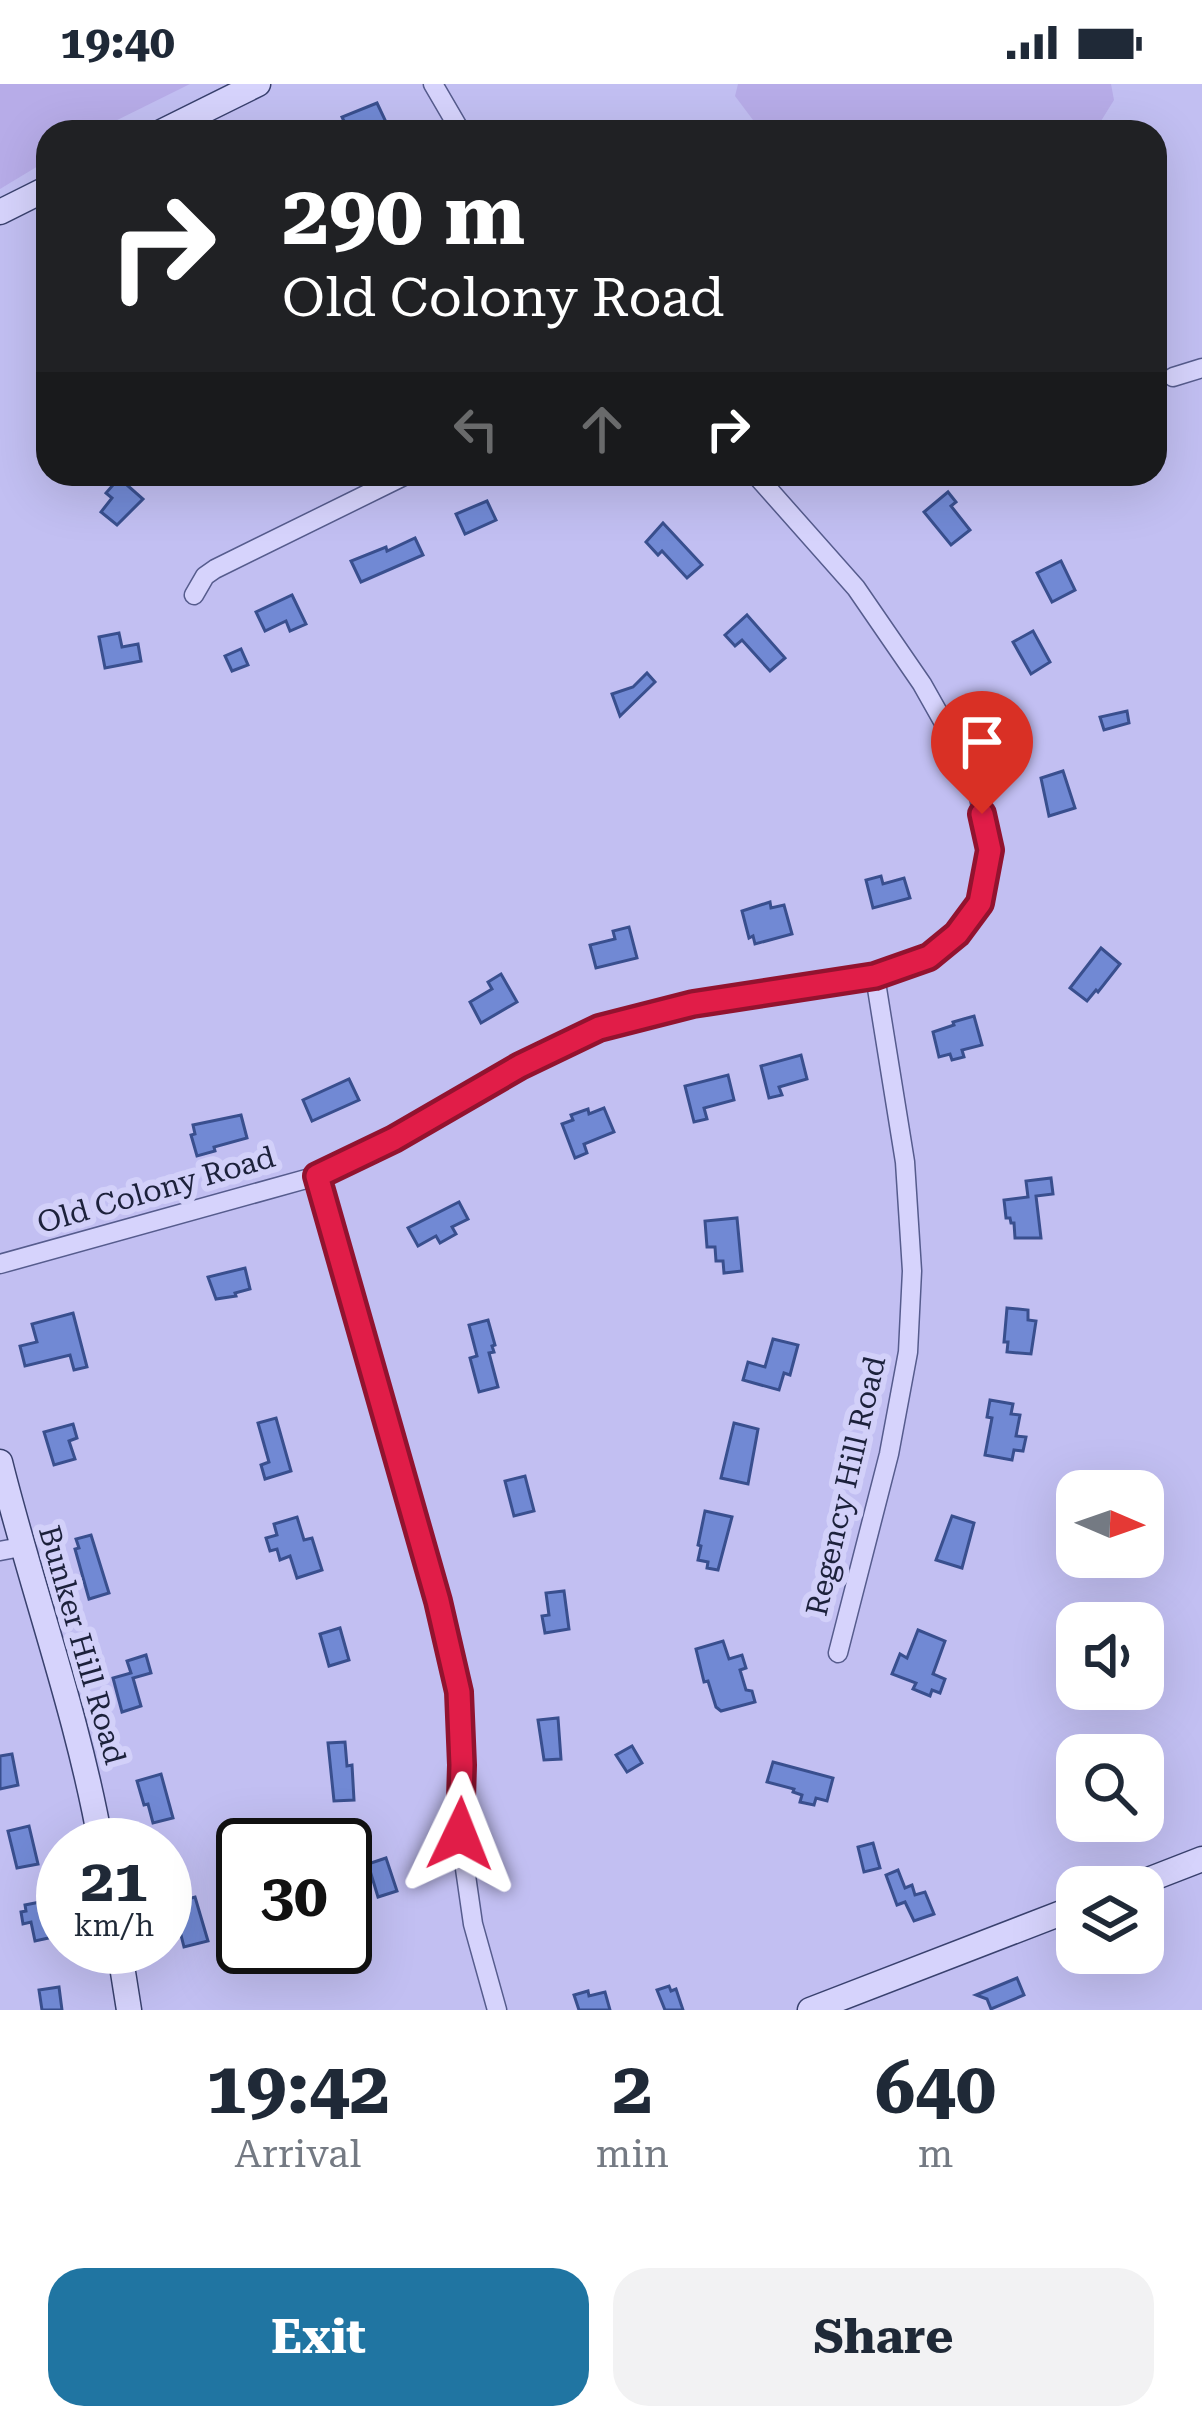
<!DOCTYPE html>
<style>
body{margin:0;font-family:"Roboto Serif",serif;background:#f2f2f3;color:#1f2937;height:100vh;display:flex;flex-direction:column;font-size:45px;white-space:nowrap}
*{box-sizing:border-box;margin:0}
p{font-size:39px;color:#747a83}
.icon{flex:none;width:66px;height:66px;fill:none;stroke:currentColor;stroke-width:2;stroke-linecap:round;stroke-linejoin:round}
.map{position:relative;height:1926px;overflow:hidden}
.sheet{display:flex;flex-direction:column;background:#fff;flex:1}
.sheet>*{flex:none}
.top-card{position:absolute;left:36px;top:36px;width:1131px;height:366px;border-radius:36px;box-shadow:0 12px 48px #0002;background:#202124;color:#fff;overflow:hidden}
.needle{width:78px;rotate:92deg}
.controls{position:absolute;left:1056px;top:1386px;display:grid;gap:24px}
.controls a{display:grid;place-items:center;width:108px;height:108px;border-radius:24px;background:#fff;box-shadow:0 12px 48px #0002;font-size:60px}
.speed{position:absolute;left:36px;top:1734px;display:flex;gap:24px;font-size:60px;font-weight:700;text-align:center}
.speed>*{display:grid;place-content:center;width:156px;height:156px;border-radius:50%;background:#fff;box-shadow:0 12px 48px #0002;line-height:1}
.speed small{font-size:30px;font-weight:400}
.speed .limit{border:6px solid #111;border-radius:18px;background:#fff;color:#111}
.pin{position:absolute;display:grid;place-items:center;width:102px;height:102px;color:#fff;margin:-123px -51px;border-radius:50% 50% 50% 0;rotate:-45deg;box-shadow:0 0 12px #0007}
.pin .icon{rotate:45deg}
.me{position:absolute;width:132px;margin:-66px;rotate:2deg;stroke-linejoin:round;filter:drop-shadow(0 0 9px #0008)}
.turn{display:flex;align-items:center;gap:42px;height:252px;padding:0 48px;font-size:54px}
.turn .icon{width:156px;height:156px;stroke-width:2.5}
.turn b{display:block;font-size:84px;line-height:102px}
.lanes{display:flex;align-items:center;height:114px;padding:0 48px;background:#0003;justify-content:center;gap:60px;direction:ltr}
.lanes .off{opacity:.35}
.eta{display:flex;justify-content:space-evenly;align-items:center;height:204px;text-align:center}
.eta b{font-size:72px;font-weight:700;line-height:84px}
.cta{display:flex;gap:24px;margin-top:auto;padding:24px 48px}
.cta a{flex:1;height:138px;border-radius:36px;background:#2075a2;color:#fff;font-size:48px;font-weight:700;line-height:138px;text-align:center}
.cta a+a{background:#f2f2f3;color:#1f2937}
.status{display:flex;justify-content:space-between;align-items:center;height:84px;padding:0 60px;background:#fff;direction:ltr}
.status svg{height:33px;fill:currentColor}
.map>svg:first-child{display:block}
.farmland{fill:#b7ace8}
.building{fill:#7189d4;stroke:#394f8e;stroke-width:3}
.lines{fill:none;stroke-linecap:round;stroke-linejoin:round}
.street-casing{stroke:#565c8d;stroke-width:21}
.secondary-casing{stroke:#39416e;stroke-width:27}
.street{stroke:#d6d3fc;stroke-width:18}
.secondary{stroke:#d6d3fc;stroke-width:24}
.route-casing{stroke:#92132f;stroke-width:30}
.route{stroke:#e11d48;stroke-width:21}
.labels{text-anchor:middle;stroke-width:12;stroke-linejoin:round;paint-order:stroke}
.street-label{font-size:30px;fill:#1c213b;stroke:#d2d0f9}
</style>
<div class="status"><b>19:40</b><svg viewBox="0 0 49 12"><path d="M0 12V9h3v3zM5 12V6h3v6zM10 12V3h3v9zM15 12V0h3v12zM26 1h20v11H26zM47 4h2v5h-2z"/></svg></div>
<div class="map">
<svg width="1202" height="1926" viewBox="0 0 1202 1926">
<rect width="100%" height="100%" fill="#c2bff2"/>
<!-- farmland -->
<g class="farmland">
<polygon points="0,0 190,0 93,48 48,48 48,76 0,105"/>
<polygon points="738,0 1111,0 1114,16 1101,37 1043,41 1031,48 762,48 735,12"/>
</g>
<!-- building -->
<g class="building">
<polygon points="377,19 386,38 366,48 349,48 342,33"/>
<polygon points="119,394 143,415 117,441 101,428 112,414 106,409"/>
<polygon points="948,408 956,418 951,422 970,446 951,461 924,428"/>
<polygon points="487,417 496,436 465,450 456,430"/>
<polygon points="663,439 702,481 687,494 662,467 658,471 646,458"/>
<polygon points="415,454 423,471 361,498 351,477 386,463 387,467"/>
<polygon points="1061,477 1075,506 1052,518 1037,489"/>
<polygon points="292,511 306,540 290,547 286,537 265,547 256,528"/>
<polygon points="747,531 785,574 770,587 742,556 735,562 725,551"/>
<polygon points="1033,547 1050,578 1031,590 1013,558"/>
<polygon points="119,549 122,563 138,560 141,577 105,584 99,553"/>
<polygon points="241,565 248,581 232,587 225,572"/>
<polygon points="647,589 655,598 620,632 612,610 633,603"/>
<polygon points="1127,627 1129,639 1104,646 1100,633"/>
<polygon points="1063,687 1075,724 1049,732 1041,694"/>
<polygon points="881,792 883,800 904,794 910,814 873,824 866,796"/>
<polygon points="770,818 771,824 784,821 792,850 755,860 753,852 749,854 742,827"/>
<polygon points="629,843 637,874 596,884 590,861 615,855 613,847"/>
<polygon points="1101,864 1120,880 1098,908 1096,906 1087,917 1070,904"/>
<polygon points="501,890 517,918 481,939 470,918 492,905 488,898"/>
<polygon points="974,932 982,961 962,966 964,973 952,976 950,970 939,973 933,948 954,941 953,938"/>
<polygon points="801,971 807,995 779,1003 782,1011 769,1014 761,982"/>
<polygon points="728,991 734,1016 704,1024 707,1035 694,1038 685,1002"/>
<polygon points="349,995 359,1016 312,1037 303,1016"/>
<polygon points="604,1024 614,1048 584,1060 587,1069 575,1074 562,1040 573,1036 571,1031 588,1025 589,1030"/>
<polygon points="241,1031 247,1054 214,1063 215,1067 197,1072 191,1051 195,1050 193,1041"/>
<polygon points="1051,1094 1053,1110 1036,1112 1041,1154 1015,1154 1014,1139 1011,1139 1010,1134 1006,1134 1004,1116 1028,1113 1026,1097"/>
<polygon points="459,1118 468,1135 452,1143 456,1150 440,1159 436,1152 418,1162 408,1144"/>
<polygon points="737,1134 742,1187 724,1189 723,1177 716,1177 715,1163 707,1163 705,1137"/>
<polygon points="245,1184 250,1205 235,1209 236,1212 216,1215 208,1193"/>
<polygon points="1007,1224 1028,1226 1028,1236 1036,1237 1031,1270 1007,1268 1008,1258 1004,1258"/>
<polygon points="73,1229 87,1283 74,1286 70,1271 25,1282 20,1262 37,1258 32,1240"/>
<polygon points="488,1236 495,1261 492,1262 494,1268 489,1269 498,1303 479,1308 470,1274 477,1272 469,1241"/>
<polygon points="773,1255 798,1261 790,1291 784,1289 779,1306 743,1296 748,1278 765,1283"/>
<polygon points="990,1316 1013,1320 1011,1330 1020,1331 1016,1352 1026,1353 1023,1367 1014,1366 1012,1376 985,1371 992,1334 987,1333"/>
<polygon points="276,1334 291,1387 265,1395 261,1381 269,1378 258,1339"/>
<polygon points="734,1339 758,1345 748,1400 721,1394"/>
<polygon points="73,1340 77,1354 69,1357 75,1375 54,1381 44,1348"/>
<polygon points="525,1392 534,1427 514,1432 505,1397"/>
<polygon points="705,1427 732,1433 718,1486 707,1484 708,1478 698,1476 701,1462 698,1461"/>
<polygon points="952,1432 974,1439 962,1484 936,1476"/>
<polygon points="297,1433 304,1456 312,1454 322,1486 297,1494 290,1472 280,1476 277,1465 270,1467 266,1454 277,1451 274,1440"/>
<polygon points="91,1451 109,1509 89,1515 75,1465 79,1464 76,1455"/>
<polygon points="564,1507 569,1545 545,1549 542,1532 549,1531 546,1509"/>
<polygon points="340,1544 349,1576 329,1582 320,1550"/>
<polygon points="918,1546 945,1557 933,1590 945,1595 940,1609 932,1606 930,1612 913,1605 916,1599 892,1590 900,1570 907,1574"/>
<polygon points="723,1557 729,1575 742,1571 746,1584 740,1586 746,1606 752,1607 755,1618 721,1627 716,1623 708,1597 704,1598 696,1565"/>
<polygon points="146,1571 151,1589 133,1594 141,1622 122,1628 113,1594 131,1589 127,1577"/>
<polygon points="558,1634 561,1675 544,1676 538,1636"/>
<polygon points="345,1658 347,1682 352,1681 354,1716 334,1717 328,1659"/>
<polygon points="632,1662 642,1679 627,1688 616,1671"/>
<polygon points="12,1670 18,1701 0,1705 0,1672"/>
<polygon points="773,1678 833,1694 827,1717 816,1714 814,1721 800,1718 802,1711 793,1708 794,1705 767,1698"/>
<polygon points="161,1690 173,1734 153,1739 148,1720 144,1721 137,1697"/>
<polygon points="29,1742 38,1780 17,1784 8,1747"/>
<polygon points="873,1759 880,1784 864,1788 858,1763"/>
<polygon points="386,1774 397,1807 378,1813 368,1780"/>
<polygon points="898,1786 905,1804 912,1801 915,1811 925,1808 934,1830 914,1837 905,1818 897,1821 886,1791"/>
<polygon points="195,1813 208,1857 184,1863 173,1819"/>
<polygon points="45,1817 53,1853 35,1857 31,1838 23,1840 21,1828 26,1827 25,1821"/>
<polygon points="1017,1894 1024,1911 991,1925 987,1915 976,1911"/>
<polygon points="669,1902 671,1907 676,1905 683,1926 665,1926 657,1906"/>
<polygon points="59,1903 62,1926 42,1926 39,1906"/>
<polygon points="588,1907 589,1912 605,1908 610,1926 579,1926 574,1911"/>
</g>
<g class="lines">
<!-- street casing -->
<g class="street-casing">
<g id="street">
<polyline points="433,0 461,48"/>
<polyline points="1173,293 1202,284"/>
<polyline points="194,511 205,492 215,485 408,390"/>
<polyline points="317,1092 438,1517 459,1608 462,1681 460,1750 473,1840 497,1926"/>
<polyline points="0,1180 317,1092 394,1055 520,982 599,944 693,920 875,892 929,873 957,850 980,819 990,766 975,694 922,600 856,504 755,390"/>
<polyline points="0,1467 21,1463"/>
<polyline points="838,1569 889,1370 908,1268 912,1187 905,1078 875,892"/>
</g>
</g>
<!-- secondary casing -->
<g class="secondary-casing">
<g id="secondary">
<polyline points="161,48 258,0"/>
<polyline points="0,128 48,104"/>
<path d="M0 1378C32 1506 78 1631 101 1761"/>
<polyline points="1130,1803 1202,1775"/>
<polyline points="119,1863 129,1926"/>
<polyline points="810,1926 1077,1823"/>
</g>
</g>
<!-- street -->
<use href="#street" class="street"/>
<!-- secondary -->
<use href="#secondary" class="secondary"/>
</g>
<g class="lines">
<!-- route casing -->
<g class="route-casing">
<polyline id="route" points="460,1750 462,1681 459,1608 438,1517 317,1092 394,1055 520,982 599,944 693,920 875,892 929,873 957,850 980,819 990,766 982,730"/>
</g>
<!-- route -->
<use href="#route" class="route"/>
</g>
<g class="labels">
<!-- street labels -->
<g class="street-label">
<text transform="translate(156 1106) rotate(-16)" y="10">Old Colony Road</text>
<text transform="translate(846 1402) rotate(-77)" y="10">Regency Hill Road</text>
<text transform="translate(82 1561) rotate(74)" y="10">Bunker Hill Road</text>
</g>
</g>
</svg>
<div class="controls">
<a><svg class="needle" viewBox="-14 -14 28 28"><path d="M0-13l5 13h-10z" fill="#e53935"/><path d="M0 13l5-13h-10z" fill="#747a83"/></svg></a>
<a><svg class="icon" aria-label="sound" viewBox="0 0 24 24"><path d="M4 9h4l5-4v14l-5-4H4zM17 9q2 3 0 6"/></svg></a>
<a><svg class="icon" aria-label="search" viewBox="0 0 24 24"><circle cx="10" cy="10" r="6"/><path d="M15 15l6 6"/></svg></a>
<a><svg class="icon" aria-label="layers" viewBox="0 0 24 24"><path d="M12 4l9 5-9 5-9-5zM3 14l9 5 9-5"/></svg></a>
</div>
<div class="speed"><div>21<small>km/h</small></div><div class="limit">30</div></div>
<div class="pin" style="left:982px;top:730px;background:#d93025"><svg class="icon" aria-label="arrive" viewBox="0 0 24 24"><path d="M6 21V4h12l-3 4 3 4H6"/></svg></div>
<svg class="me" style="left:460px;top:1750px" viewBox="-20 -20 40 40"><path d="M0-17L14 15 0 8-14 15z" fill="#e11d48" stroke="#fff" stroke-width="4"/></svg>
<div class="top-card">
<div class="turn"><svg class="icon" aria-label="right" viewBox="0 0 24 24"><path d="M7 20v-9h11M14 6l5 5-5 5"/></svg><div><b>290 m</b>Old Colony Road</div></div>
<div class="lanes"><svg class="icon off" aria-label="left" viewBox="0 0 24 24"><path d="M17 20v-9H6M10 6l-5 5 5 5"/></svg><svg class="icon off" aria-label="ahead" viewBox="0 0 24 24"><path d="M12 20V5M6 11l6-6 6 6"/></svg><svg class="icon" aria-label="right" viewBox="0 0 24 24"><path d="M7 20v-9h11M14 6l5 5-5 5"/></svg></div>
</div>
</div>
<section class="sheet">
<div class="eta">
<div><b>19:42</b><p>Arrival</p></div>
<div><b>2</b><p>min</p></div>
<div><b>640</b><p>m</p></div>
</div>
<div class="cta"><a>Exit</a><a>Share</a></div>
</section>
